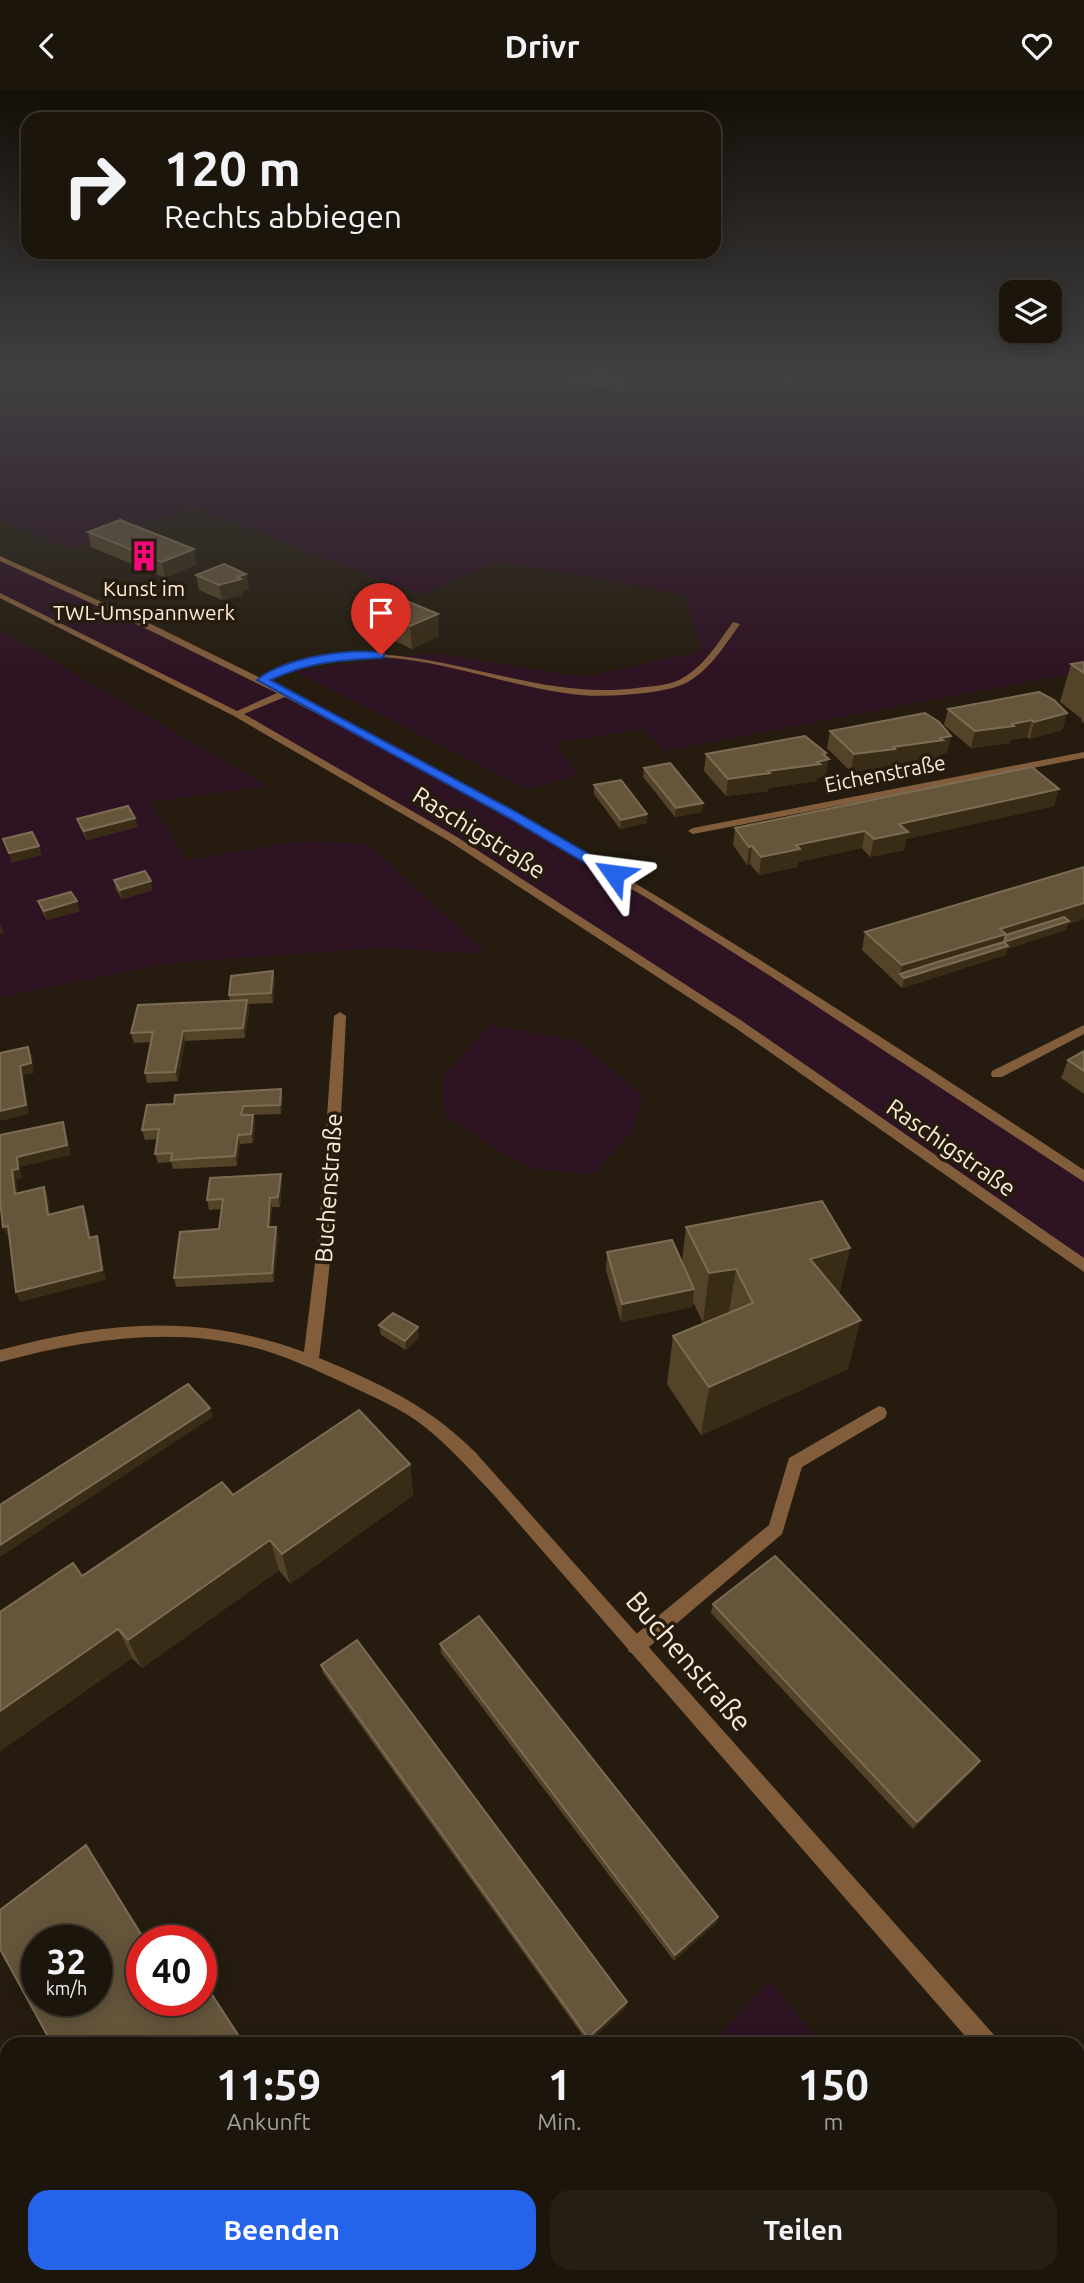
<!DOCTYPE html>
<html lang="de">
<meta charset="utf-8">
<style>
body{margin:0;font-family:Ubuntu,sans-serif;background:#251e14;color:#f1f3f6;height:100vh;display:flex;flex-direction:column;font-size:26px;white-space:nowrap}
*{box-sizing:border-box;margin:0}
p{font-size:23px;color:#a09f9d}
.icon{flex:none;width:38px;height:38px;fill:none;stroke:currentColor;stroke-width:2;stroke-linecap:round;stroke-linejoin:round}
.map{position:relative;flex:1;overflow:hidden}
.drawer{position:absolute;left:0px;top:1946px;width:1085px;height:247px;display:flex;flex-direction:column;background:#1c150b;border-radius:21px 21px 0 0;box-shadow:0 4px 18px #0003,0 0 0 2px #3a342c}
.drawer>*{flex:none}
.guide{position:absolute;left:21px;top:21px;width:700px;height:147px;border-radius:21px;box-shadow:0 4px 18px #0003,0 0 0 2px #3a342c;background:#1c150b;color:#f1f3f6;overflow:hidden}
.tools{position:absolute;left:999px;top:189px;display:grid;gap:14px}
.tools a{display:grid;place-items:center;width:63px;height:63px;border-radius:14px;background:#1c150b;box-shadow:0 4px 18px #0003,0 0 0 2px #3a342c;font-size:35px}
.speed{position:absolute;left:21px;top:1834px;display:flex;gap:14px;font-size:35px;font-weight:700;text-align:center}
.speed>*{display:grid;place-content:center;width:91px;height:91px;border-radius:50%;background:#1c150b;box-shadow:0 4px 18px #0003,0 0 0 2px #3a342c;line-height:1}
.speed small{font-size:18px;font-weight:400}
.speed .limit{border:10px solid #d22;background:#fff;color:#111}
.pin{position:absolute;display:grid;place-items:center;width:60px;height:60px;color:#fff;margin:-72px -30px;border-radius:50% 50% 50% 0;rotate:-45deg;box-shadow:0 0 7px #0007}
.pin .icon{rotate:45deg}
.me{position:absolute;width:77px;margin:-38px;rotate:301deg;stroke-linejoin:round;filter:drop-shadow(0 0 5px #0008)}
.turn{display:flex;align-items:center;gap:24px;height:147px;padding:0 28px;font-size:32px}
.turn .icon{width:91px;height:91px;stroke-width:2.5}
.turn b{display:block;font-size:49px;line-height:60px}
.eta{display:flex;justify-content:space-evenly;align-items:center;height:119px;text-align:center}
.eta b{font-size:42px;font-weight:600;line-height:49px}
.cta{display:flex;gap:14px;margin-top:auto;padding:14px 28px}
.cta a{flex:1;height:80px;border-radius:21px;background:#2563eb;color:#fff;font-size:28px;font-weight:600;line-height:80px;text-align:center}
.cta a+a{background:#251e14;color:#f1f3f6}
header{display:flex;justify-content:space-between;align-items:center;height:91px;padding:0 28px;background:#1c150b;font-size:32px;font-weight:600}
.map>svg:first-child{display:block}
.green{fill:#2e1323}
.lines{fill:none;stroke-linecap:round;stroke-linejoin:round}
.service{fill:#825d3c;fill-rule:evenodd}
.minor{fill:#825d3c;fill-rule:evenodd}
.tertiary{fill:#825d3c;fill-rule:evenodd}
.wall{fill:#524329}
.shaded-wall{fill:#382c17}
.building{fill:#64553b;stroke:#7c6c53;stroke-width:2;fill-rule:evenodd}
.route{fill:#2563eb;stroke:#184099;stroke-width:2}
.labels{text-anchor:middle;stroke-width:7;stroke-linejoin:round;paint-order:stroke}
.far-poi-label{font-size:21px;fill:#feebd4;stroke:#251c0f}
.far-street-label{font-size:21px;fill:#feebd4;stroke:#251c0f}
.street-label{font-size:24px;fill:#feebd4;stroke:#251c0f}
.near-street-label{font-size:28px;fill:#feebd4;stroke:#251c0f}
</style>
<header><svg class="icon" aria-label="back" viewBox="0 0 24 24"><path d="M15 5l-7 7 7 7"/></svg>Drivr<svg class="icon" aria-label="heart" viewBox="0 0 24 24"><path d="M12 20l-8-8c-3-5 5-10 8-4 3-6 11-1 8 4z"/></svg></header>
<div class="map">
<svg width="1084" height="2192" viewBox="0 0 1084 2192">
<rect width="100%" height="100%" fill="#251c0f"/>
<!-- green -->
<g class="green">
<polygon points="0,278 468,278 644,309 1084,287 1084,580 663,660 644,638 554,652 579,684 528,698 294,580 432,562 585,586 701,560 686,504 499,470 420,504 194,416 70,458 0,428"/>
<polygon points="0,467 288,601 590,769 1084,1086 1084,1175 738,933 531,798 237,623 0,504"/>
<polygon points="0,539 267,695 150,711 187,769 301,750 368,753 487,863 378,857 170,872 0,906"/>
<polygon points="491,934 578,950 643,1005 632,1041 593,1084 534,1078 503,1063 444,1023 442,987"/>
<polygon points="769,1890 823,1953 711,1953"/>
</g>
<g class="lines">
<!-- service -->
<g class="service">
<polygon points="780,278 786,278 794,294 790,294"/>
<path d="M733 531 740 533C725 554 710 579 686 592 674 598 659 600 645 602 624 604 602 606 581 604 508 597 439 565 365 566 338 567 312 572 287 582 278 585 266 594 258 589 270 579 291 574 307 570 420 541 525 612 637 597 651 595 666 595 679 589 703 577 718 552 733 531Z"/>
<polygon points="1084,661 1084,667 693,743 688,740 693,737"/>
<polygon points="1084,934 1084,943 1002,986 992,986 991,983 992,980"/>
<polygon points="879,1315 885,1317 887,1322 885,1327 802,1376 782,1443 643,1561 636,1564 629,1561 627,1555 629,1549 769,1434 789,1367"/>
</g>
<!-- minor -->
<g class="minor">
<path d="M340 921 346 925C341 1039 334 1153 319 1267 381 1293 428 1314 476 1362L995 1945 998 1953H972L493 1403C471 1380 450 1356 425 1336 401 1317 373 1306 346 1293 316 1279 284 1264 252 1256 169 1235 81 1249 0 1271V1259C107 1230 199 1222 304 1261L319 1140 334 925Z"/>
<polygon points="1078,2044 1084,2047 1084,2074 1078,2071"/>
<polygon points="0,2116 7,2119 7,2154 0,2151"/>
<polygon points="18,2186 43,2186 45,2192 20,2192"/>
</g>
<!-- tertiary -->
<path class="tertiary" d="M0 465 153 534 285 599H291L292 602C568 740 826 909 1084 1079V1091L772 886 647 807 440 688 285 606 244 623 457 746 742 930 1084 1167V1181L734 936 449 750 234 625 0 507V502L237 620 277 602 147 538 0 470Z"/>
</g>
<!-- wall -->
<g class="wall">
<polygon points="496,278 528,278 528,280 497,281"/>
<polygon points="544,278 594,278 624,289 624,302 547,287 544,282"/>
<polygon points="88,441 197,473 165,487 91,456"/>
<polygon points="246,483 249,498 243,500 243,504 222,509 199,499 196,484"/>
<polygon points="380,516 439,545 412,558 382,544"/>
<polygon points="1084,571 1084,632 1081,630 1082,628 1060,611 1071,573"/>
<polygon points="948,618 1067,622 1062,639 1030,648 1027,646 1010,649 1009,652 971,657 944,634"/>
<polygon points="830,640 947,662 940,663 939,666 892,673 892,675 851,681 827,657"/>
<polygon points="706,663 826,665 826,685 817,687 817,690 768,697 768,700 726,705 704,680"/>
<polygon points="644,677 703,712 702,721 675,726 643,686"/>
<polygon points="594,694 647,723 647,732 620,738 594,703"/>
<polygon points="1054,715 906,748 904,759 870,766 862,757 798,771 797,776 759,784 750,773 747,774 733,754 735,737"/>
<polygon points="77,728 138,736 87,749 80,737"/>
<polygon points="114,789 153,799 122,808 116,799"/>
<polygon points="38,810 80,820 47,829 41,819"/>
<polygon points="1084,828 1068,833 1066,839 1007,858 1005,864 902,897 862,859 865,841"/>
<polygon points="273,880 275,889 273,912 248,913 249,919 245,947 185,950 178,990 147,992 145,982 151,951 134,952 131,942 230,910 229,904"/>
<polygon points="1084,960 1084,1003 1061,987 1068,969"/>
<polygon points="283,1007 281,1023 253,1024 255,1033 253,1052 240,1053 237,1075 173,1078 171,1071 158,1072 155,1063 158,1048 145,1049 142,1039 174,1013"/>
<polygon points="281,1083 282,1092 280,1116 272,1116 270,1136 276,1136 278,1145 274,1191 176,1196 174,1187 219,1138 222,1118 209,1119 207,1109"/>
<polygon points="686,1136 850,1157 839,1203 848,1278 701,1344 667,1293 673,1245 707,1231 703,1232 693,1211 692,1216 621,1231 606,1179 607,1161 682,1171"/>
<polygon points="379,1234 419,1246 406,1259 381,1244"/>
<polygon points="410,1373 413,1404 290,1493 279,1479 142,1577 132,1567 0,1660 0,1521 82,1485 233,1404"/>
<polygon points="713,1513 975,1677 913,1738 711,1522"/>
<polygon points="440,1553 718,1826 716,1832 674,1870 441,1562"/>
<polygon points="321,1574 626,1916 588,1952 323,1582"/>
<polygon points="867,2186 1078,2186 1078,2192 863,2192"/>
</g>
<!-- shaded-wall -->
<g class="shaded-wall">
<polygon points="194,458 197,473 165,487 162,471"/>
<polygon points="246,483 249,498 243,500 243,504 222,509 219,494"/>
<polygon points="438,523 439,545 412,558 410,535"/>
<polygon points="1067,622 1062,639 1030,648 1034,631"/>
<polygon points="1032,629 1027,646 1010,649 1009,652 971,657 975,640"/>
<polygon points="951,645 947,662 940,663 939,666 892,673 892,675 851,681 854,663"/>
<polygon points="826,662 825,669 829,668 826,685 817,687 817,690 768,697 768,700 726,705 728,688 768,680"/>
<polygon points="1059,698 1054,715 906,748 904,759 870,766 874,748 899,733"/>
<polygon points="703,712 702,721 675,726 676,717"/>
<polygon points="647,723 647,732 620,738 621,729"/>
<polygon points="135,727 138,736 87,749 84,740"/>
<polygon points="865,740 862,757 798,771 797,776 759,784 761,766 796,754"/>
<polygon points="39,755 42,764 12,772 9,762"/>
<polygon points="752,755 750,773 747,774 749,756"/>
<polygon points="151,790 153,799 122,808 120,799"/>
<polygon points="77,810 80,820 47,829 44,820"/>
<polygon points="1084,811 1084,828 1068,833 1066,839 1007,858 1005,864 902,897 904,887 900,883 897,893 902,874 1000,838"/>
<polygon points="0,833 4,842 0,843"/>
<polygon points="273,880 275,889 273,912 271,902"/>
<polygon points="247,909 249,919 245,947 243,937"/>
<polygon points="183,940 185,950 178,990 175,981"/>
<polygon points="28,956 32,965 34,982 23,984 29,1023 0,1030 0,1020"/>
<polygon points="281,998 283,1007 281,1023 280,1014"/>
<polygon points="253,1024 255,1033 253,1052 251,1043"/>
<polygon points="63,1031 66,1040 71,1064 20,1076 22,1087 16,1089 19,1112 15,1103 12,1079 17,1066"/>
<polygon points="238,1044 240,1053 237,1075 235,1065"/>
<polygon points="281,1083 282,1092 280,1116 278,1106"/>
<polygon points="44,1096 48,1105 52,1133 48,1124"/>
<polygon points="270,1107 272,1116 270,1146 268,1136"/>
<polygon points="83,1115 87,1125 93,1156 89,1147"/>
<polygon points="8,1135 12,1144 7,1145 3,1136"/>
<polygon points="276,1136 278,1145 274,1191 272,1182"/>
<polygon points="97,1145 100,1154 106,1189 20,1211 16,1201"/>
<polygon points="850,1157 838,1206 810,1168"/>
<polygon points="736,1178 728,1227 703,1232 709,1182"/>
<polygon points="694,1198 692,1216 621,1231 622,1213"/>
<polygon points="861,1229 848,1278 701,1344 709,1296"/>
<polygon points="418,1236 419,1246 406,1259 405,1250"/>
<polygon points="210,1317 213,1326 0,1466 0,1454"/>
<polygon points="410,1373 413,1404 290,1493 282,1463"/>
<polygon points="270,1449 279,1479 142,1577 128,1549"/>
<polygon points="118,1538 132,1567 0,1660 0,1620"/>
<polygon points="980,1670 975,1677 913,1738 917,1731"/>
<polygon points="86,1754 102,1778 147,1850 145,1850"/>
<polygon points="718,1826 716,1832 674,1870 675,1864"/>
<polygon points="627,1911 626,1916 588,1952 588,1947"/>
</g>
<!-- building -->
<g class="building">
<polygon points="568,278 617,278 624,289"/>
<polygon points="120,429 194,458 162,471 88,441"/>
<polygon points="224,473 246,483 237,486 241,488 219,494 196,484"/>
<polygon points="394,510 400,513 407,510 438,523 410,535 380,522 387,519 380,516"/>
<polygon points="1084,571 1084,582 1071,573"/>
<polygon points="1039,601 1054,609 1067,622 1034,631 1032,629 1012,633 1014,635 975,640 948,618"/>
<polygon points="925,622 939,631 951,645 940,647 943,649 893,656 895,658 854,663 830,640"/>
<polygon points="805,645 826,662 823,663 829,668 817,671 820,673 768,680 770,682 728,688 706,663"/>
<polygon points="670,672 703,712 676,717 644,677"/>
<polygon points="1032,676 1059,698 899,733 908,741 874,748 865,740 796,754 800,758 761,766 752,755 749,756 735,737"/>
<polygon points="621,689 647,723 621,729 594,694"/>
<polygon points="128,715 135,727 84,740 77,728"/>
<polygon points="32,741 39,755 9,762 3,748"/>
<polygon points="1084,776 1084,812 1000,838 1006,843 902,874 865,841"/>
<polygon points="145,780 151,790 120,799 114,789"/>
<polygon points="71,801 77,810 44,820 38,810"/>
<polygon points="1064,826 1069,830 1004,851 1006,844"/>
<polygon points="1004,851 1008,855 904,887 900,883 934,872"/>
<polygon points="273,880 271,902 229,904 231,885"/>
<polygon points="247,909 243,937 183,940 175,981 145,982 153,941 131,942 138,914"/>
<polygon points="28,956 31,972 20,975 26,1014 0,1020 0,962"/>
<polygon points="1084,960 1084,980 1068,969"/>
<polygon points="281,998 280,1014 243,1015 241,1024 253,1024 251,1043 238,1044 235,1065 171,1069 172,1062 155,1063 159,1038 142,1039 147,1014 174,1013 175,1004"/>
<polygon points="63,1031 67,1054 17,1066 18,1078 12,1079 15,1103 44,1096 48,1124 83,1115 89,1147 97,1145 102,1179 16,1201 8,1135 3,1136 0,1109 0,1044"/>
<polygon points="281,1083 278,1106 270,1107 268,1136 276,1136 272,1182 174,1187 180,1141 219,1138 223,1108 207,1109 210,1087"/>
<polygon points="822,1110 850,1157 810,1168 861,1229 709,1296 673,1245 753,1212 736,1178 709,1182 686,1136"/>
<polygon points="672,1149 694,1198 622,1213 607,1161"/>
<polygon points="393,1222 418,1236 405,1250 379,1234"/>
<polygon points="188,1293 210,1317 0,1454 0,1414"/>
<polygon points="359,1319 410,1373 282,1463 270,1449 128,1549 118,1538 0,1620 0,1521 73,1472 82,1485 222,1391 233,1404"/>
<polygon points="775,1465 980,1670 917,1731 713,1513"/>
<polygon points="479,1525 718,1826 675,1864 440,1553"/>
<polygon points="357,1549 627,1911 588,1947 321,1574"/>
<path d="M86 1754 145 1850H142V1909H181L185 1916 193 1909H201V1901L207 1896 244 1953H52L0 1858V1819ZM37 1850H96V1909H37Z"/>
<polygon points="1078,2154 1084,2161 1084,2183 1078,2192 870,2192 875,2186 1078,2186"/>
<polygon points="193,2186 367,2186 371,2192 188,2192"/>
</g>
<!-- sky -->
<linearGradient id="sky" x2="0" y2="1"><stop stop-color="#140f08"/><stop offset="0.48" stop-color="#404042"/><stop offset="1" stop-color="#404042" stop-opacity="0"/></linearGradient>
<rect width="1084" height="585" fill="url(#sky)"/>
<!-- route -->
<path class="route" d="M384 562V566L381 567C339 569 309 571 270 589L516 721 618 780V786H609L508 726 257 589C285 566 350 557 384 562Z"/>
<!-- icons -->
<defs>
<g id="building-bare" transform="scale(2.415)"><path d="M-4-6H4V6H1V3H-1V6H-4ZM-2.5-4.3h1.7v1.8h-1.7ZM.8-4.3h1.7v1.8H.8ZM-2.5-1h1.7V.8h-1.7ZM.8-1h1.7V.8H.8Z" fill="#f70778" stroke="#251c0f" stroke-width="2.5" paint-order="stroke"/></g>
</defs>
<g fill-rule="evenodd">
<use href="#building-bare" x="144" y="465"/>
</g>
<g class="labels">
<!-- far-poi labels -->
<g class="far-poi-label">
<text x="144" y="505">Kunst im<tspan x="144" dy="24">TWL-Umspannwerk</tspan></text>
</g>
<!-- far-street labels -->
<g class="far-street-label">
<text transform="translate(885 683) rotate(-11)" y="7">Eichenstraße</text>
</g>
<!-- street labels -->
<g class="street-label">
<text transform="translate(479 742) rotate(32)" y="8">Raschigstraße</text>
<text transform="translate(951 1057) rotate(35)" y="8">Raschigstraße</text>
<text transform="translate(329 1097) rotate(-86)" y="8">Buchenstraße</text>
</g>
<!-- near-street labels -->
<g class="near-street-label">
<text transform="translate(689 1570) rotate(49)" y="10">Buchenstraße</text>
</g>
</g>
</svg>
<div class="tools">
<a><svg class="icon" aria-label="layers" viewBox="0 0 24 24"><path d="M12 4l9 5-9 5-9-5zM3 14l9 5 9-5"/></svg></a>
</div>
<div class="speed"><div>32<small>km/h</small></div><div class="limit">40</div></div>
<div class="pin" style="left:381px;top:564px;background:#d93025"><svg class="icon" aria-label="arrive" viewBox="0 0 24 24"><path d="M6 21V4h12l-3 4 3 4H6"/></svg></div>
<svg class="me" style="left:614px;top:783px" viewBox="-20 -20 40 40"><path d="M0-17L14 15 0 8-14 15z" fill="#2563eb" stroke="#fff" stroke-width="4"/></svg>
<div class="guide">
<div class="turn"><svg class="icon" aria-label="right" viewBox="0 0 24 24"><path d="M7 20v-9h11M14 6l5 5-5 5"/></svg><div><b>120 m</b>Rechts abbiegen</div></div>
</div>
<section class="drawer">
<div class="eta">
<div><b>11:59</b><p>Ankunft</p></div>
<div><b>1</b><p>Min.</p></div>
<div><b>150</b><p>m</p></div>
</div>
<div class="cta"><a>Beenden</a><a>Teilen</a></div>
</section>
</div>
